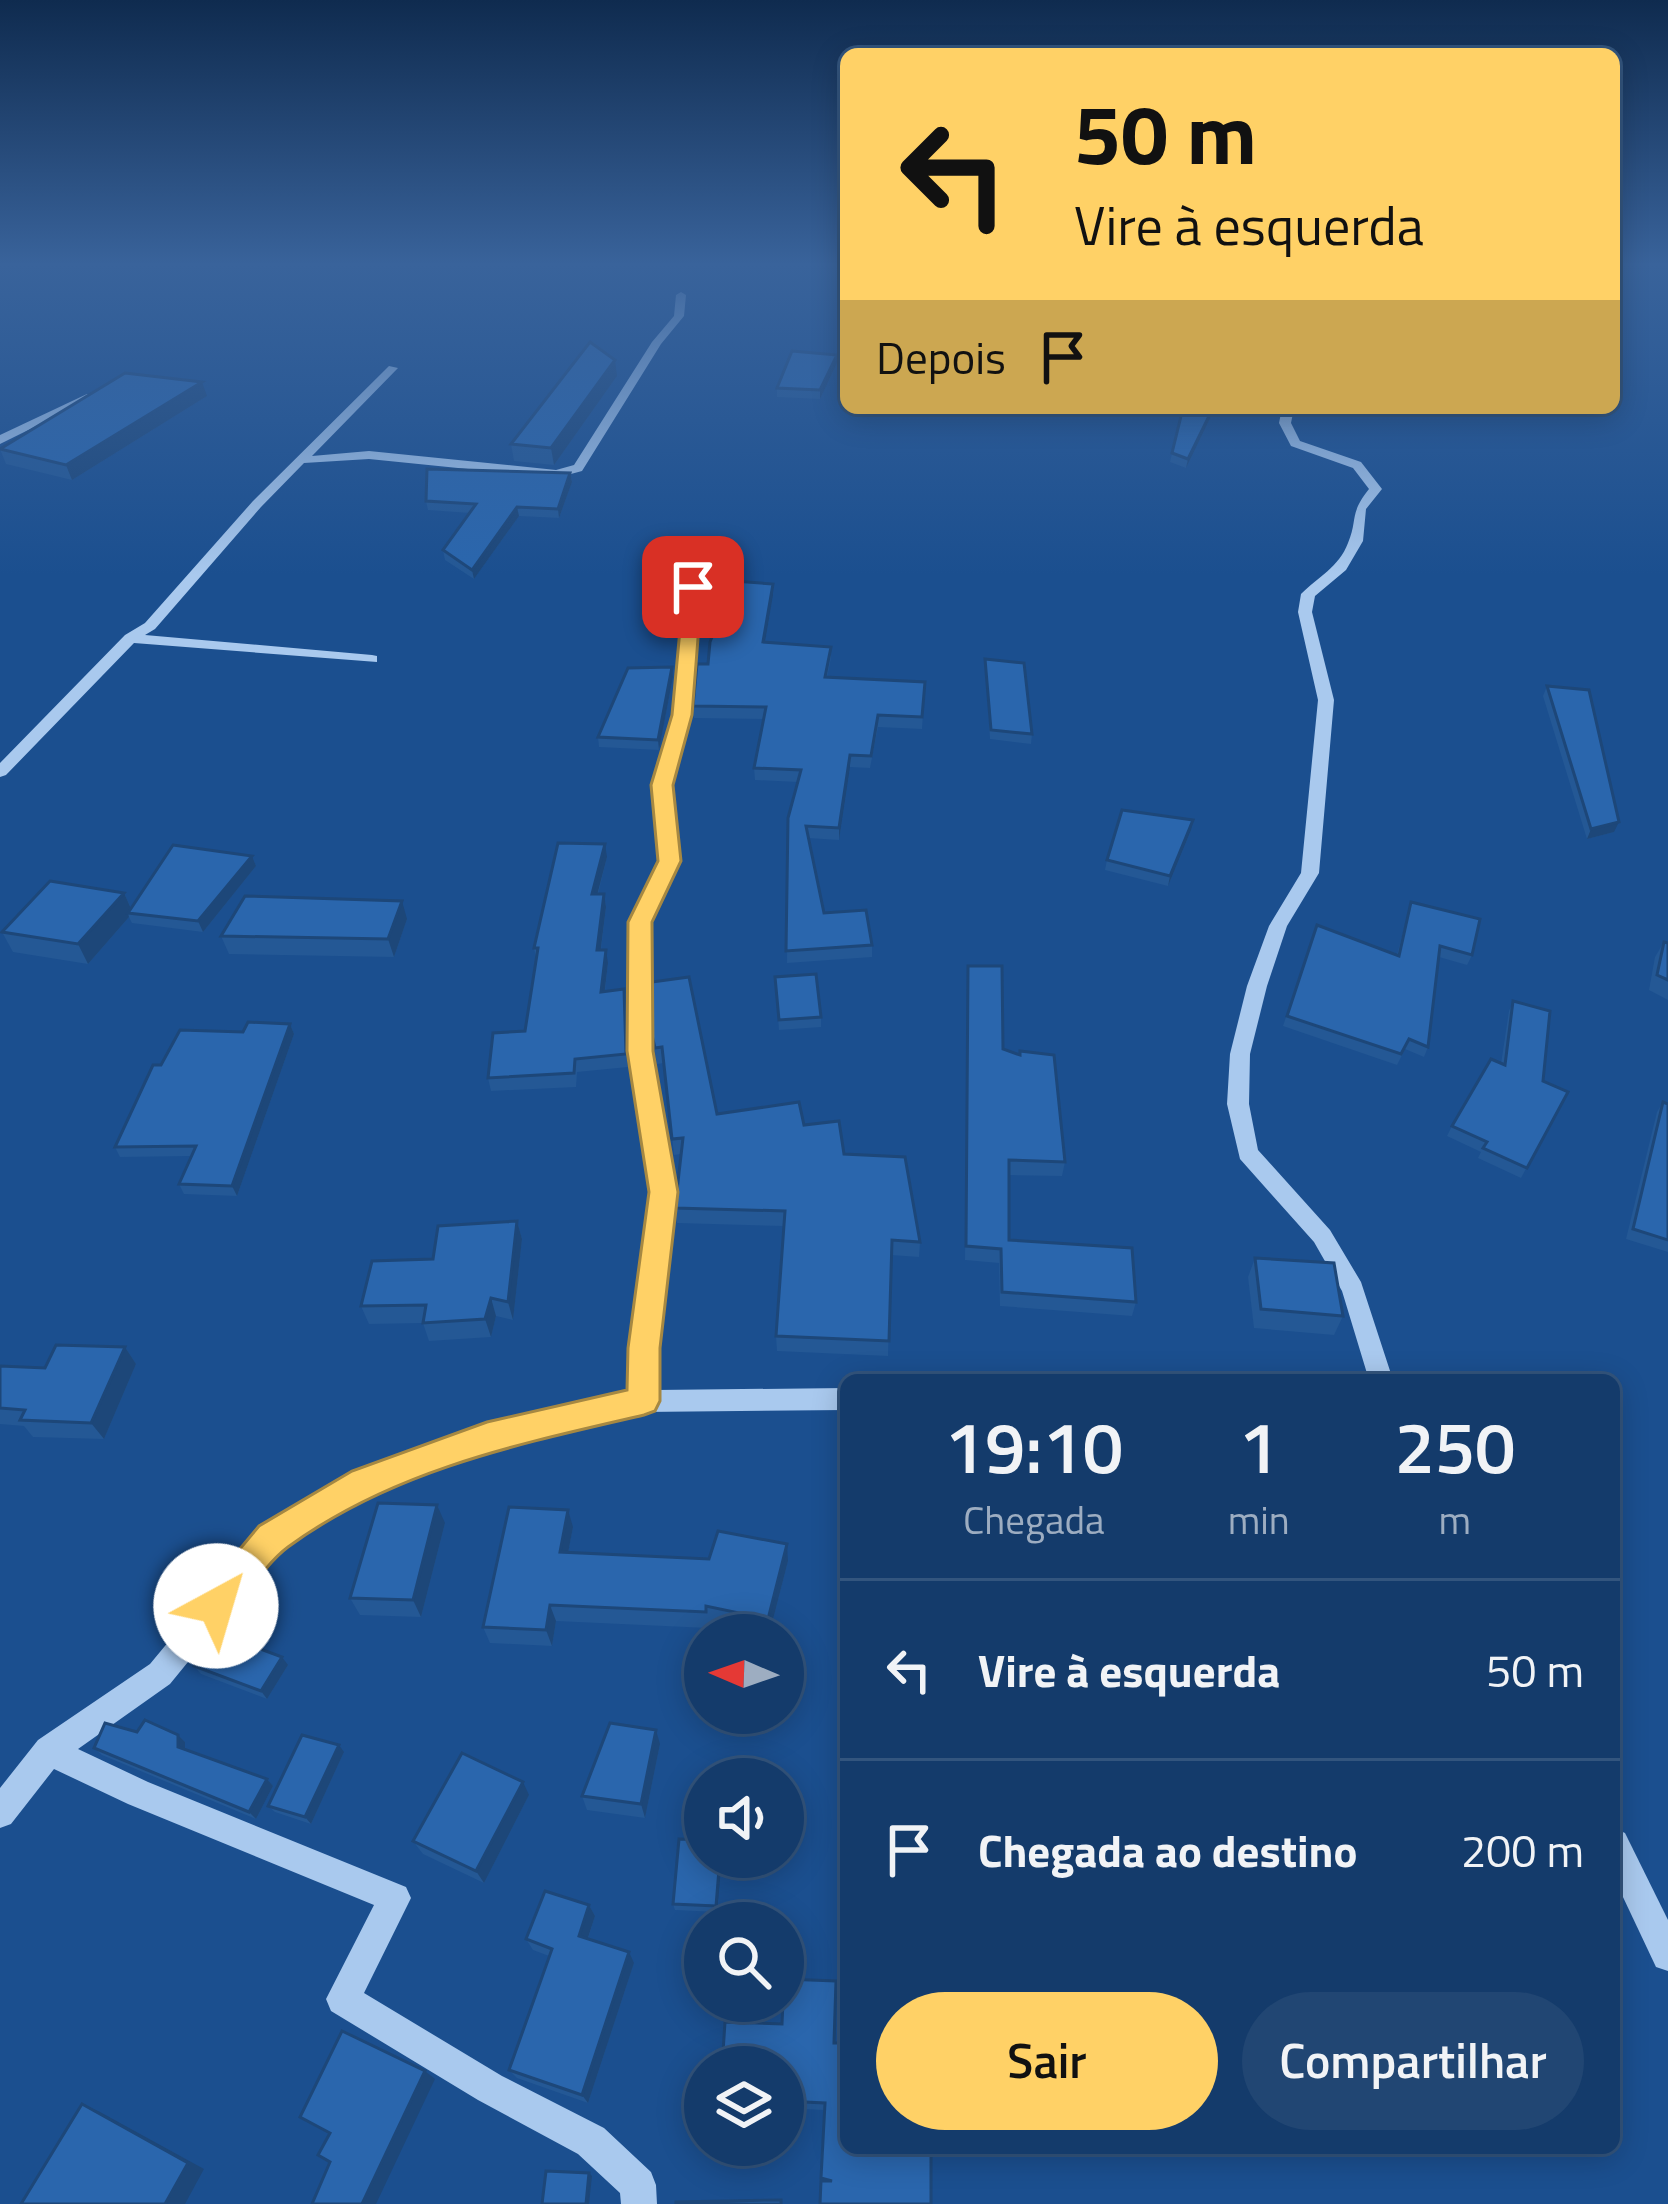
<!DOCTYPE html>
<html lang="pt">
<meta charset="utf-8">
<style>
body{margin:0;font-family:"Titillium Web",sans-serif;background:#214673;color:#f1f3f6;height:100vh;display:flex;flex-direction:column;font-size:45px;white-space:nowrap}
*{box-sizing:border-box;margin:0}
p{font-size:39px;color:#9dadc1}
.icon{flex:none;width:66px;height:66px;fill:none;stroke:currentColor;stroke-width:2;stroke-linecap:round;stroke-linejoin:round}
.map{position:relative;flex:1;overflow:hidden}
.details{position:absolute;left:840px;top:1374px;width:780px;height:780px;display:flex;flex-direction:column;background:#143b6b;border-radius:18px;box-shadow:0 6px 30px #0003,0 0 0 3px #33557e}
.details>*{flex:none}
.top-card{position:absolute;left:840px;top:48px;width:780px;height:366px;border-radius:18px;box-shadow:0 6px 30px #0003,0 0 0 3px #33557e;background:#ffd166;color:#111;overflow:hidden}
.needle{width:78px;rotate:272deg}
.tools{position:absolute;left:684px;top:1614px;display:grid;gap:24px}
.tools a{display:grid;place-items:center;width:120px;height:120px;border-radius:50%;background:#143b6b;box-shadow:0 6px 30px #0003,0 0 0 3px #33557e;font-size:60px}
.pin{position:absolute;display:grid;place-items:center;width:102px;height:102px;color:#fff;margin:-51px;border-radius:24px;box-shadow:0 6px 18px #0006}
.me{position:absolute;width:132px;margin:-66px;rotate:39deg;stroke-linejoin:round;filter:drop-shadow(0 0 9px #0008)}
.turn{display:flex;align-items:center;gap:42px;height:252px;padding:0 36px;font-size:54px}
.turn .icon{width:156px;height:156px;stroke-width:2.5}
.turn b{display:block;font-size:84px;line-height:102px}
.then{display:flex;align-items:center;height:114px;padding:0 36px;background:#0003;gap:24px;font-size:45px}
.eta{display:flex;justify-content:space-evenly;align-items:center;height:204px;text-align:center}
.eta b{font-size:72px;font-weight:600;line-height:84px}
.primary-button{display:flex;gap:24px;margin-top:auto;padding:24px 36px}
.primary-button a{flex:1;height:138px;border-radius:72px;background:#ffd166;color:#111;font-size:48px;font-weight:600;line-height:138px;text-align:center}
.primary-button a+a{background:#214673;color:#f1f3f6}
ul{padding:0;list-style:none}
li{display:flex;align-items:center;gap:36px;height:180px;padding:0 36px;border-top:3px solid #33557e}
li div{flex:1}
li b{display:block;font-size:45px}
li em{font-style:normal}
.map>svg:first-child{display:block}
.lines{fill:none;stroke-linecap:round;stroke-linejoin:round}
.minor{fill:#a9c9ee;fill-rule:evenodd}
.wall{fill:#245895}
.shaded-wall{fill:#1d4779}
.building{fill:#2a66ad;stroke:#1d4779;stroke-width:3}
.route{fill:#ffd166;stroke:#a68842;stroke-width:3}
</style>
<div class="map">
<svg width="1668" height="2204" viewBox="0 0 1668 2204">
<rect width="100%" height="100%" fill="#1b4f8f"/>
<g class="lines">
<!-- minor -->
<g class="minor">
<polygon points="681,292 686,295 684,316 661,344 582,471 556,478 369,459 304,463 261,507 155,629 145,635 372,655 377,656 377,662 134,643 6,775 0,777 0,763 125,635 145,623 253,501 389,366 398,368 312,456 369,451 556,470 574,465 652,342 674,316 676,295"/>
<polygon points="87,394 97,396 0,444 0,435"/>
<path d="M1282 408H1294L1291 423 1300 441 1361 462 1382 489 1366 509 1363 541 1346 570 1315 596 1312 612 1334 700 1319 873 1287 926 1267 986 1250 1054 1249 1104 1258 1150 1330 1230 1361 1282 1393 1380H1369L1342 1291 1314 1242 1240 1159 1227 1104 1230 1054 1247 986 1269 926 1301 873 1318 700 1298 612 1301 594C1318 577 1339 567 1348 543 1358 519 1349 514 1369 489L1353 468 1291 446 1279 423Z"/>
<polygon points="693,583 700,587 690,715 670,785 679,861 649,922 650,1051 675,1192 656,1348 656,1390 846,1388 846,1410 643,1412 488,1447 374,1490 282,1547 170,1684 78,1749 148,1782 406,1887 411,1898 364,1993 502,2076 604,2128 651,2172 656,2185 657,2204 621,2204 620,2193 578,2154 478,2100 331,2011 326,1999 374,1905 128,1804 54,1769 11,1824 0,1828 0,1788 38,1740 150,1664 262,1529 356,1474 478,1428 631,1393 632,1348 653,1192 630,1051 631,922 661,861 654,785 674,715 686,587"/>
<polygon points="1614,1828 1625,1833 1668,1920 1668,1971 1656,1967 1614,1878"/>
</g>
</g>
<!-- wall -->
<g class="wall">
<polygon points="837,363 820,399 777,397 777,388"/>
<polygon points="617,376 554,465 514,461 511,444"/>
<polygon points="207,396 72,480 6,464 0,449"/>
<polygon points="1169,408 1215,408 1186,468 1170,462 1183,410"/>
<polygon points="570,473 572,482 559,518 519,516 474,579 445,560 443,550 470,513 428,510 426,501"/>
<polygon points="773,595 765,642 831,647 831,658 827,677 925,682 922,729 878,727 870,768 850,767 839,840 808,838 824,913 872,945 872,957 787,963 788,818 798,782 755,780 754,768 764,719 694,718 693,706 708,664"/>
<polygon points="985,659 1032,734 1031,744 990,739"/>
<polygon points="672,667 673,677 659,750 599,747 598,737"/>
<polygon points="1547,686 1614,832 1587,839 1543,696"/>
<polygon points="1191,830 1168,886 1105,870 1107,860"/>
<polygon points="252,856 256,866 203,932 132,923 129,917 88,964 13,952 2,932 124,893 131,908"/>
<polygon points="607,857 598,894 604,894 606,907 601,950 608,963 605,991 624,989 628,1067 577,1072 576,1087 491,1091 488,1078 525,1031 536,958 534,948"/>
<polygon points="1411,902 1472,955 1467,965 1439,957 1428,1047 1424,1057 1405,1049 1397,1065 1283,1026 1317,925 1397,955"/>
<polygon points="407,919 394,957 229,954 221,936"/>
<polygon points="1664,942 1668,943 1668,1000 1649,990 1655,957"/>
<polygon points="968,966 1003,1049 1065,1162 1062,1176 1009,1175 1009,1240 1136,1302 1132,1316 1000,1306 999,1263 965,1260"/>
<polygon points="775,977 821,1017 821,1027 779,1030"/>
<polygon points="1513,1001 1543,1081 1568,1092 1521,1178 1478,1158 1481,1152 1447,1136 1452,1126 1501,1064 1509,1011"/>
<polygon points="290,1024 294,1034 237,1196 184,1194 179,1184 192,1156 120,1157 115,1147 161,1065 243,1032"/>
<polygon points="652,1035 717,1114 804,1125 844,1154 920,1242 919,1257 891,1255 888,1356 777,1351 776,1336 784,1226 677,1223 675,1208 681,1154 674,1155 664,1063 657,1064"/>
<polygon points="1663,1102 1668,1104 1668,1252 1626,1239 1657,1112"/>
<polygon points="517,1221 522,1239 513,1320 496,1316 491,1337 429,1341 423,1323 369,1324 361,1306 433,1259"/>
<polygon points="1255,1258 1343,1316 1334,1335 1254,1328 1248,1277"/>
<polygon points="125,1347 136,1364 104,1439 33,1437 24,1426 0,1424 0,1366 45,1368"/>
<polygon points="445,1523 421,1617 360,1615 350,1598"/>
<polygon points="573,1527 568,1553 788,1561 769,1635 709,1622 708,1628 556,1621 552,1646 490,1643 483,1627"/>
<polygon points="846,1552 846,1585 841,1583 841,1567"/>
<polygon points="288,1665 267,1699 201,1674 194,1666"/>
<polygon points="137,1732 178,1735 185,1742 185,1749 267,1779 273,1786 256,1819 102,1755 94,1748"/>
<polygon points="660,1744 645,1818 587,1810 582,1796"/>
<polygon points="344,1752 311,1824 275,1812 268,1806"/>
<polygon points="529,1795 484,1883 423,1854 413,1841"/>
<polygon points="705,1840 717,1912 675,1910 673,1904"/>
<polygon points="589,1905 595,1916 588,1939 634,1963 588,2103 517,2078 509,2070 549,1956 533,1950 526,1939"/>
<polygon points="834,2043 846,2148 820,2204 824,2110 783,2108 783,2067"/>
</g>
<!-- shaded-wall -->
<g class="shaded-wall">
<polygon points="837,355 837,363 820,399 820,390"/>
<polygon points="615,360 617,376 554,465 551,448"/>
<polygon points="202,382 207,396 72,480 66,465"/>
<polygon points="1213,408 1215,408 1186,468 1188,459"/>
<polygon points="570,473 572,482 559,518 558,509"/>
<polygon points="517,507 519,516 474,579 472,570"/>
<polygon points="773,584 773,595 763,654 763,642"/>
<polygon points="672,667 673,677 659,750 658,740"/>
<polygon points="850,755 850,767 839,840 839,828"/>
<polygon points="1193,820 1191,830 1168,886 1170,876"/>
<polygon points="1619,822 1614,832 1587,839 1591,829"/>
<polygon points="605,844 607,857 594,907 592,894"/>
<polygon points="252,856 256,866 203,932 198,921"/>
<polygon points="124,893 133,913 128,913 129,917 88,964 78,944"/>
<polygon points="604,894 606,907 599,963 597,950"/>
<polygon points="402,901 407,919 394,957 388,939"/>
<polygon points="606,950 608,963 603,1005 601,992"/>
<polygon points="624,989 626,1002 628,1067 626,1054"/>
<polygon points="290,1024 294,1034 237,1196 232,1186"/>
<polygon points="517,1221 522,1239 513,1320 508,1302"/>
<polygon points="491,1298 496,1316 491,1337 485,1319"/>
<polygon points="125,1347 136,1364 104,1439 91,1423"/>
<polygon points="437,1505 445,1523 421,1617 413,1600"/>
<polygon points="568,1510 573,1527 565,1569 560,1552"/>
<polygon points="787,1544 788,1561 769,1635 768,1619"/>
<polygon points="550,1605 556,1621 552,1646 546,1630"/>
<polygon points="282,1657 288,1665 267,1699 261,1691"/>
<polygon points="656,1730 660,1744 645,1818 641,1804"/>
<polygon points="178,1735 185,1742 185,1754 178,1747"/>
<polygon points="339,1745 344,1752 311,1824 305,1817"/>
<polygon points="267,1779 273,1786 256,1819 249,1812"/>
<polygon points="523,1782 529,1795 484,1883 476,1871"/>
<polygon points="720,1857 722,1857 717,1912 716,1906"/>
<polygon points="589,1905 595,1916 585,1947 579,1936"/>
<polygon points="629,1952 634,1963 588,2103 582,2095"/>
<polygon points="425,2071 435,2079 376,2204 362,2204"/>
<polygon points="82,2104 100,2112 204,2169 185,2204 165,2204"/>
<polygon points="589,2173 592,2176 589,2204 586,2204"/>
</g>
<!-- building -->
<g class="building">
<polygon points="590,342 615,360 551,448 511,444"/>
<polygon points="792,351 837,355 820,390 777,388"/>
<polygon points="125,373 202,382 66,465 0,449"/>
<polygon points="1183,408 1213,408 1188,459 1172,453"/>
<polygon points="427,469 570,473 558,509 517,507 472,570 443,550 476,504 426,501"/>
<polygon points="734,581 773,584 763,642 831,647 825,677 925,682 922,717 878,715 871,756 850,755 839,828 806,826 824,913 866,910 872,945 786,951 788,818 801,770 754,768 766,707 693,706 697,664 708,664 710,642"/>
<polygon points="985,659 1024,663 1032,734 991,730"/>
<polygon points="672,667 658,740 598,737 628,668"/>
<polygon points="1547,686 1589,690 1619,822 1591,829"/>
<polygon points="1122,810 1193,820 1170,876 1107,860"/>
<polygon points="558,843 605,844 592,894 604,894 597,950 606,950 601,992 624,989 626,1054 575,1059 574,1073 488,1078 493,1033 525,1031 538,948 534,948"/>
<polygon points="173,845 252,856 198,921 128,913"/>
<polygon points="50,881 124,893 78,944 2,932"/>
<polygon points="245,896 402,901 388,939 221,936"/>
<polygon points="1411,902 1480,919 1472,955 1440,946 1428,1047 1409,1039 1401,1054 1287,1016 1317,925 1399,956"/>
<polygon points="1664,942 1668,943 1668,980 1657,975"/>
<polygon points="968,966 1002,966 1003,1049 1020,1055 1020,1051 1054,1055 1065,1162 1009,1160 1009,1240 1132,1248 1136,1302 1002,1292 1001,1249 966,1246"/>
<polygon points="816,974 821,1017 779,1020 775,977"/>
<polygon points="689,977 717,1114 799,1102 804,1125 839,1121 844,1154 905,1157 920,1242 892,1240 889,1341 776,1336 785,1211 675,1208 683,1138 672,1139 662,1047 655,1048 652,1035 652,982"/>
<polygon points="1513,1001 1550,1011 1543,1081 1568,1092 1527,1168 1483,1148 1487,1142 1452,1126 1491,1059 1505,1065"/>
<polygon points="248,1022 290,1024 232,1186 179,1184 196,1146 115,1147 153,1065 161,1065 180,1030 243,1032"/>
<polygon points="1663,1102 1668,1104 1668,1240 1633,1229"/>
<polygon points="517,1221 508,1302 491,1298 485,1319 423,1323 426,1305 361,1306 372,1261 433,1259 438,1226"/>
<polygon points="1255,1258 1334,1263 1343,1316 1261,1309"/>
<polygon points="56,1345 125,1347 91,1423 20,1420 25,1410 0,1408 0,1366 45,1368"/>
<polygon points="378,1503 437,1505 413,1600 350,1598"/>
<polygon points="509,1507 568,1510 560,1552 709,1559 718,1531 787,1544 768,1619 706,1606 706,1612 550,1605 546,1630 483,1627"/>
<polygon points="215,1632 282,1657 261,1691 194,1666"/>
<polygon points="145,1720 178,1735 178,1747 267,1779 249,1812 94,1748 105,1723 137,1732"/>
<polygon points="610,1723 656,1730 641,1804 582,1796"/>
<polygon points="302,1735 339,1745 305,1817 268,1806"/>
<polygon points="462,1753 523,1782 476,1871 413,1841"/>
<polygon points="679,1839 705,1840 705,1857 720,1857 716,1906 673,1904"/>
<polygon points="545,1891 589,1905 579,1936 629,1952 582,2095 509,2070 552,1949 526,1939"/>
<polygon points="784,1979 836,1981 834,2043 846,2043 846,2148 931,2148 931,2204 820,2204 821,2181 832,2181 821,2178 825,2103 783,2101 783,2067 722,2067 725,2022 782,2024"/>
<polygon points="342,2031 425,2071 362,2204 312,2204 330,2162 318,2155 330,2133 300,2117"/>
<polygon points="82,2104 188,2163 165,2204 21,2204"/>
<polygon points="546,2171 589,2173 586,2204 542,2204"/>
<polygon points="781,2200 781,2204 676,2204 676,2202"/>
</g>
<!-- sky -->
<linearGradient id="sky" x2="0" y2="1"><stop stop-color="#0f2b4f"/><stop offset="0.46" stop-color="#39639b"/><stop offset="1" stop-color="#39639b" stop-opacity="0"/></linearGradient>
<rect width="1668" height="575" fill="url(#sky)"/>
<!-- route -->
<path class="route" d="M693 582 702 587 692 715 673 785 681 861 652 922 653 1051 678 1192 660 1348V1401L655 1411 644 1415C519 1444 393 1470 288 1547 265 1564 247 1596 229 1618L216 1624 203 1618 198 1606 203 1593 259 1526 352 1471 487 1422 627 1390 628 1348 649 1192 627 1051 628 922 658 861 651 785 672 715 684 587Z"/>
</svg>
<div class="tools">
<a><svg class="needle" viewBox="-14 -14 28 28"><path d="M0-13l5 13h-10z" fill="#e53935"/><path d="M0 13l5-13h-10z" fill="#9dadc1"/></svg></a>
<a><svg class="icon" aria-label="sound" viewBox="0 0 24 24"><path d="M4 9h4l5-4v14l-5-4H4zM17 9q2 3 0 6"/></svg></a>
<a><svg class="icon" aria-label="search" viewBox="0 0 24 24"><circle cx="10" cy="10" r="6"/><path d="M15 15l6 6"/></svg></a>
<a><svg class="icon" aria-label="layers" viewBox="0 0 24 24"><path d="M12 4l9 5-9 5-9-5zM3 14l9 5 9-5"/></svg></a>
</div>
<div class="pin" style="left:693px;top:587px;background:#d93025"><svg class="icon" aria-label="arrive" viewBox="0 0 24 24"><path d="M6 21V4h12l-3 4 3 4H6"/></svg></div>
<svg class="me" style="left:216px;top:1606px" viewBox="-20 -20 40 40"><circle r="19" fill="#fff"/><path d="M0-13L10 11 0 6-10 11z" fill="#ffd166"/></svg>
<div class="top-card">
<div class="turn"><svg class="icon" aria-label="left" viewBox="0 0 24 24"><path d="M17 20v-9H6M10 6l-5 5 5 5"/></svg><div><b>50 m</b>Vire à esquerda</div></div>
<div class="then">Depois<svg class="icon" aria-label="arrive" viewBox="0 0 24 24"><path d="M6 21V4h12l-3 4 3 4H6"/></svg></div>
</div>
<section class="details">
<div class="eta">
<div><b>19:10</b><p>Chegada</p></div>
<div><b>1</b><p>min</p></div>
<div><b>250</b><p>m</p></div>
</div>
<ul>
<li><svg class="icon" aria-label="left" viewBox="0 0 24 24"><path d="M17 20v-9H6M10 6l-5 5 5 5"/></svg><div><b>Vire à esquerda</b></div><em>50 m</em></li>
<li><svg class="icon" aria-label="arrive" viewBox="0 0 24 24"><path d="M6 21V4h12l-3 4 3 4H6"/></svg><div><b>Chegada ao destino</b></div><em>200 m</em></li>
</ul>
<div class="primary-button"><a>Sair</a><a>Compartilhar</a></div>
</section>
</div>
